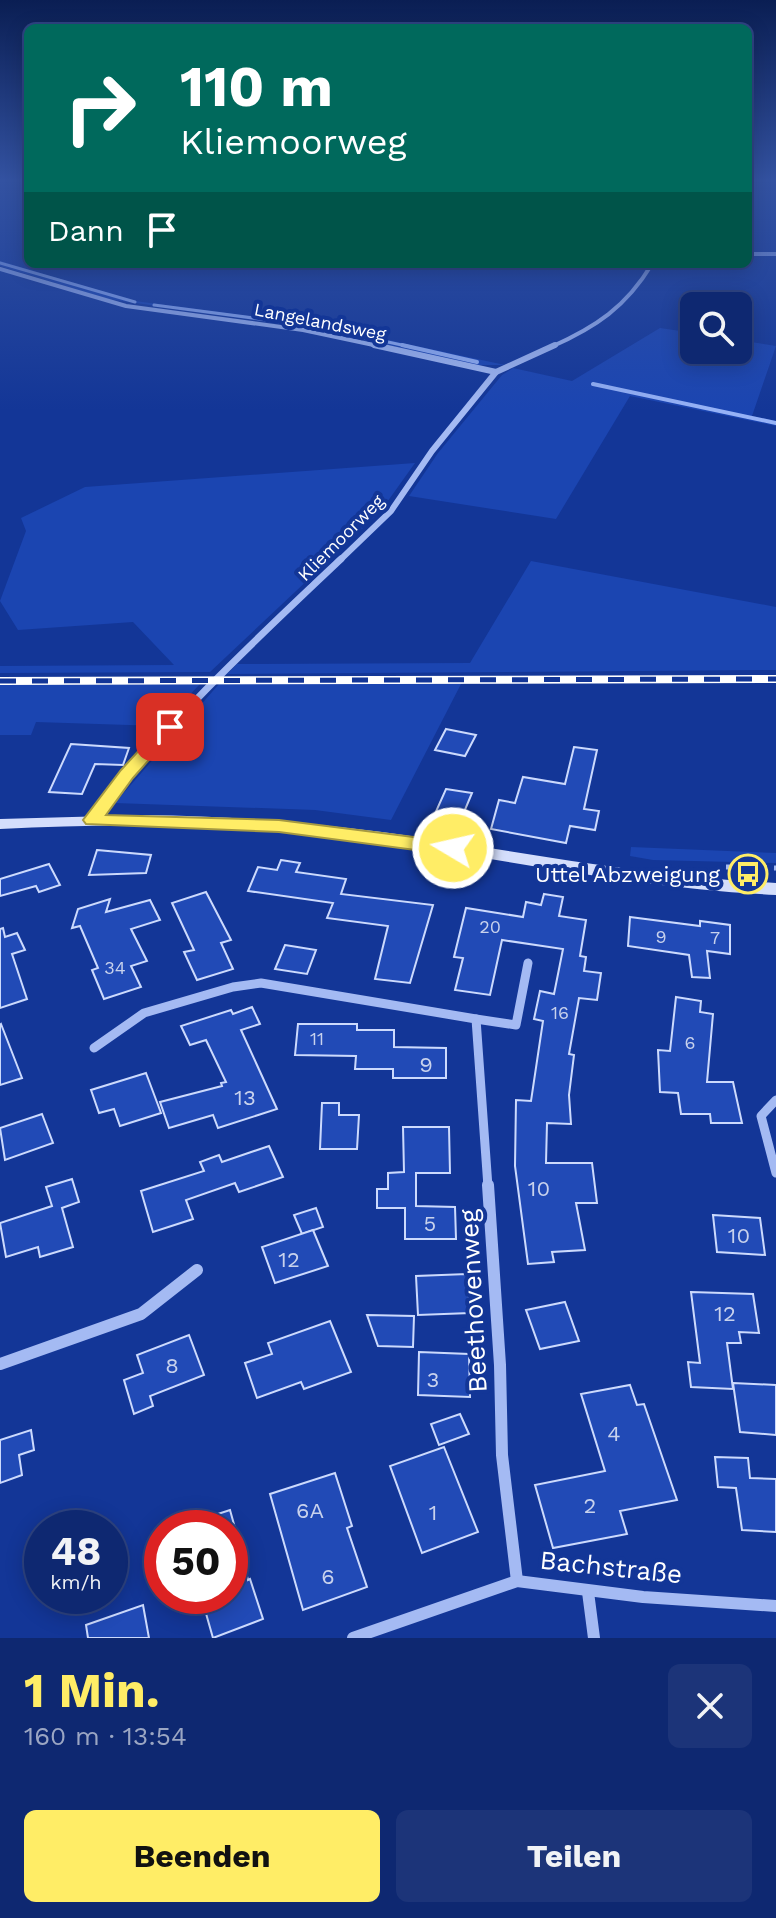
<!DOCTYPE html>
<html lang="de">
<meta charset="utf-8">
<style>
body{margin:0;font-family:"Work Sans",sans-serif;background:#1c3479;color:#f1f3f6;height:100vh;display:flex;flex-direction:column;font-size:30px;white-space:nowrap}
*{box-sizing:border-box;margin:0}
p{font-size:26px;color:#9ba6c3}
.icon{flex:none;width:44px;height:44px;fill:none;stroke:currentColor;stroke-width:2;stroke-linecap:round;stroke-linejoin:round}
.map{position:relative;height:1638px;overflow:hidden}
.panel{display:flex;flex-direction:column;background:#0e2871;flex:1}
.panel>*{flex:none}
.top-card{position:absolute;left:24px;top:24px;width:728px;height:244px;border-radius:12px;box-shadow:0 4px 20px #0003,0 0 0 2px #2e4484;background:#00695c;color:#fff;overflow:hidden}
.buttons{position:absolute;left:680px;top:292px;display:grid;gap:16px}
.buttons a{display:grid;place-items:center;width:72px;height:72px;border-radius:12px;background:#0e2871;box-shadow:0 4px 20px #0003,0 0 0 2px #2e4484;font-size:40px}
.speed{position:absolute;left:24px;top:1510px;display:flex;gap:16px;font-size:40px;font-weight:700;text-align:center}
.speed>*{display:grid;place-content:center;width:104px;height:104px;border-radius:50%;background:#0e2871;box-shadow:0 4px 20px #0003,0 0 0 2px #2e4484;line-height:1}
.speed small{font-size:20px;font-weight:400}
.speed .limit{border:12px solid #d22;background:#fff;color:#111}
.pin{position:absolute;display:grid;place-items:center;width:68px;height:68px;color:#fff;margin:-34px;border-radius:16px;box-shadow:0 4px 12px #0006}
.me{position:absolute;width:88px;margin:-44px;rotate:279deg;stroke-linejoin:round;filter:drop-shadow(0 0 6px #0008)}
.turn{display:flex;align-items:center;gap:28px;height:168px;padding:0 24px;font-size:36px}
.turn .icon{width:104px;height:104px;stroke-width:2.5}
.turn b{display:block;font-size:56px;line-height:68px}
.then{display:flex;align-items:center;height:76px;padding:0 24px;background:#0003;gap:16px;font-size:30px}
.round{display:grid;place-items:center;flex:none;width:84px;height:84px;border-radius:12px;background:#1c3479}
.headline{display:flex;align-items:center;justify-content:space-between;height:136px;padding:0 24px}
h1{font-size:48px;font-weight:700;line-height:60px;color:#ffed66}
.action{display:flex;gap:16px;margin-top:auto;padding:16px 24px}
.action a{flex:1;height:92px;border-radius:12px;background:#ffed66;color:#111;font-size:32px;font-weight:700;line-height:92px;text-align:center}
.action a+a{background:#1c3479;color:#f1f3f6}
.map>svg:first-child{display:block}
.green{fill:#1b45b1}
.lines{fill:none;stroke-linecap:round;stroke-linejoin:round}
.stream-far1{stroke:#96b2f6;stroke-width:3}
.stream{stroke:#96b2f6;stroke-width:4}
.building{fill:#214ab6;stroke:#ccdafd;stroke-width:2}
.path{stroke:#a4baf3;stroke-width:5;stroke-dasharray:5 7;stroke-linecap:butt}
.street-far4{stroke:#a4baf3;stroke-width:4}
.street-far3{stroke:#a4baf3;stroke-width:6}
.street-far2{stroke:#a4baf3;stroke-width:7}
.street-far1{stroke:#a4baf3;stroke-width:9}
.street{stroke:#a4baf3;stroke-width:12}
.secondary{fill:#d4defc;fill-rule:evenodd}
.rail-casing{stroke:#fff;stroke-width:8}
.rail{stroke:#133697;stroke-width:5;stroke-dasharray:16;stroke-linecap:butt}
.route{fill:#ffed66;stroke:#a69a42;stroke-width:2}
.labels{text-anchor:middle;stroke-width:8;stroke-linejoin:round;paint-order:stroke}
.far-street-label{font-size:18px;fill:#fff;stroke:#133697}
.number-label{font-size:18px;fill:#c8d2ed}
.poi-label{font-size:22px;fill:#fff;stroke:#133697;text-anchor:end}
.near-number-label{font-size:22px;fill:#c8d2ed}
.near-street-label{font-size:26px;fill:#fff;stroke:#133697}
</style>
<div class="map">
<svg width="776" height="1638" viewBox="0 0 776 1638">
<rect width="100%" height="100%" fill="#133697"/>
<!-- green -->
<g class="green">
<polygon points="0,261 135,301 323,326 505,365 476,365 310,328 108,299 0,266"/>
<polygon points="660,328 694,333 694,350 738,350 738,340 776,346 752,416 776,421 776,426 630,396 556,519 409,496 438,453 502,375 513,368 572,381"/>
<polygon points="415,463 380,512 210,672 0,673 0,666 174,665 133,622 18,630 0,601 26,531 21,518 85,487"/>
<polygon points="531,561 776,607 776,670 227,674 237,664 470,663"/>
<polygon points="200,684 160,726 36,722 31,735 0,735 0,685"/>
<polygon points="219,684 461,684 391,820 315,810 115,803"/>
<polygon points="631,847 776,853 776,863 653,860 630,856"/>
</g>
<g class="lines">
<!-- stream-far1 -->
<g class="stream-far1">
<polyline points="0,263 135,302"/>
<polyline points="154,305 314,326 411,347"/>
</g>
<!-- stream -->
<g class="stream">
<polyline points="402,345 477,362"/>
<polyline points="593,384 776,423"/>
</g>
</g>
<!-- building -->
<g class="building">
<polygon points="446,729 476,735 465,756 435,750"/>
<polygon points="71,744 129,748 123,765 95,764 82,794 49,792"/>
<polygon points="574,747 597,750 584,809 599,811 595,830 570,826 566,843 491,829 499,800 515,803 523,777 565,784"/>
<polygon points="446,789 472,793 457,829 430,825"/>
<polygon points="97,850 151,855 146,873 89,875"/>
<polygon points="281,860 300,863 296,872 346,879 341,894 433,905 410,983 375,979 388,926 327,918 333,903 248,891 258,867 277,870"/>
<polygon points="49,864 60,885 39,892 36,886 0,896 0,879"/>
<polygon points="206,892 231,940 221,943 233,969 197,980 184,952 194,950 172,903"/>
<polygon points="544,894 563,897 559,916 586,920 580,956 586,957 584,971 601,973 597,1000 579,998 569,1054 574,1055 569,1095 571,1124 547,1123 546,1163 592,1163 597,1203 576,1203 585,1250 552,1252 554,1262 528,1264 515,1166 516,1100 531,1101 543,1021 534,1019 540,991 554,994 563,949 502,940 490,995 455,990 463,958 454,957 466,908 523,917 526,902 541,905"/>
<polygon points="110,899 106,912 150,900 160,920 131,929 147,961 131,966 141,987 104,999 92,970 98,968 80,926 72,928 78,909"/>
<polygon points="630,917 700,926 700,921 730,925 730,954 707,951 710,978 692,977 689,955 628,946"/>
<polygon points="3,928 5,937 17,933 25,950 12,954 27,999 0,1008 0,929"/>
<polygon points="285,945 316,950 307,974 275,969"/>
<polygon points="676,997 701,1001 700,1012 713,1014 707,1082 733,1082 742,1123 711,1123 710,1114 681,1114 678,1093 660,1092 658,1050 670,1051"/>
<polygon points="252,1007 260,1024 241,1030 277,1109 218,1128 213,1115 169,1128 160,1102 222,1086 221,1083 226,1082 206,1040 190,1045 181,1026 231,1010 233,1014"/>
<polygon points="1,1024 22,1078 0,1085 0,1025"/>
<polygon points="298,1024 357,1024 357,1030 394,1030 394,1047 446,1048 446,1078 393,1078 393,1069 355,1069 356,1056 295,1055"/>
<polygon points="146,1073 161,1113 120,1126 114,1109 99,1113 91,1090"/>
<polygon points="322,1103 339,1103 339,1115 359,1115 357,1149 320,1149"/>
<polygon points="42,1114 53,1143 5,1160 0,1128"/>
<polygon points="403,1127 449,1127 450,1173 416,1173 416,1206 455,1207 456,1239 405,1239 405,1208 377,1208 377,1189 388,1189 388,1173 404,1172"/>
<polygon points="269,1146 283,1177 239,1192 235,1183 186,1200 193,1219 153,1232 141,1191 204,1171 200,1162 219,1155 222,1162"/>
<polygon points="72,1179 79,1202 62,1208 73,1247 40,1257 38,1247 6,1257 0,1223 52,1206 46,1187"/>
<polygon points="316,1208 323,1227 302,1234 294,1215"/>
<polygon points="713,1215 760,1218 765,1255 717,1252"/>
<polygon points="313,1230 328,1266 275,1283 262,1247"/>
<polygon points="467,1274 470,1313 418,1315 416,1276"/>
<polygon points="691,1292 753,1294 759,1333 739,1332 741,1343 727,1343 733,1389 691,1387 688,1362 700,1363"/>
<polygon points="565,1302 579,1341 540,1349 526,1310"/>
<polygon points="367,1315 414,1316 413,1347 378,1346"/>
<polygon points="330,1321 351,1372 304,1389 301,1382 257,1398 245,1363 272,1354 268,1343"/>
<polygon points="189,1335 204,1375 150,1396 153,1406 134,1414 124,1380 143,1373 137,1355"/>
<polygon points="419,1352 469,1354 470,1397 418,1395"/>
<polygon points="733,1383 776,1385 776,1435 740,1432"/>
<polygon points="630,1385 637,1405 644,1404 677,1500 620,1511 627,1534 553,1548 535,1485 605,1471 581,1394"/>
<polygon points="460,1414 469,1434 439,1445 431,1424"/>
<polygon points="31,1430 34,1450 19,1455 22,1475 0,1483 0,1440"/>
<polygon points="444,1447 478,1532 422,1553 390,1466"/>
<polygon points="715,1457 748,1458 750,1478 776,1479 776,1532 742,1530 736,1488 718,1487"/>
<polygon points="335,1473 352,1526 347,1528 367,1587 303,1610 270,1494"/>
<polygon points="230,1510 235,1528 185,1528 184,1525"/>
<polygon points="230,1533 236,1533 248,1580 250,1579 263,1619 213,1638 201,1596 230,1596"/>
<polygon points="143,1605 149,1638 88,1638 86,1625"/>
</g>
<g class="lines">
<!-- path -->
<polyline class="path" points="726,867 776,868"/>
<!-- street-far4 -->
<g class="street-far4">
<polyline points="748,254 776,254"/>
<polyline points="0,269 126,306 303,330 383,347"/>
<path d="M551 347C596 327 626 307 652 264"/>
</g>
<!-- street-far3 -->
<g class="street-far3">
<polyline points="374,345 496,372"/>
<polyline points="339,561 391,511 432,451 496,372 555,345"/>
</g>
<!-- street-far2 -->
<path class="street-far2" d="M92 820C165 724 253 642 341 559"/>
<!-- street-far1 -->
<g class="street-far1">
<polyline points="476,1019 516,1025 528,963"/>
<polyline points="94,1048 144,1013 233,987 261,983 476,1019 488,1187"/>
<polyline points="776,1100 761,1116 776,1173"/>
</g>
<!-- street -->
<g class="street">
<polyline points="488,1185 500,1365 502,1455 517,1581"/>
<polyline points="0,1364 141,1314 197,1270"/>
<polyline points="588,1592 594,1638"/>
<polyline points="353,1638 517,1581 643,1597 776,1606"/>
</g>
<!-- secondary -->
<path class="secondary" d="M145 815C224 816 303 822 382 832 514 850 643 877 776 883V895C628 888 485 854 338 837 226 824 113 823 0 829V819Z"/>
<!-- rail casing -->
<g class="rail-casing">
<polyline id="rail" points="0,681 776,679"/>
</g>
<!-- rail -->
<use href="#rail" class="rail"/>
</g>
<!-- sky -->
<linearGradient id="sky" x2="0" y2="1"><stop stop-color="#0a1e53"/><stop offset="0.44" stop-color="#3352a1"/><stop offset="1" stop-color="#3352a1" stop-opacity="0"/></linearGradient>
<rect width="776" height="410" fill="url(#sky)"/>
<!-- route -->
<polygon class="route" points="170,722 178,727 133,778 106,815 279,820 453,842 462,848 453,855 279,832 86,824 83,820 121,770 164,723"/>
<!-- icons -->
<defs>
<g id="bus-ring" transform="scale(2)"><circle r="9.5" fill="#133697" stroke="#ffed66" stroke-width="1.5"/><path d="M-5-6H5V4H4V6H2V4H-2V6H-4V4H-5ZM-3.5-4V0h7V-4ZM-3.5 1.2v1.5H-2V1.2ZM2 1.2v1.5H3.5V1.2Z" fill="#ffed66"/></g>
</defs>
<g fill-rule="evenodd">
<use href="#bus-ring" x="748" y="874"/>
</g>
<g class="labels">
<!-- far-street labels -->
<g class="far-street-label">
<text transform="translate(320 322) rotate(11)" y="6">Langelandsweg</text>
<text transform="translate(341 538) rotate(-45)" y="6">Kliemoorweg</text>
</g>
<!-- number labels -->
<g class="number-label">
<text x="490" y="933">20</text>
<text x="661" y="943">9</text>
<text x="715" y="944">7</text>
<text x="115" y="974">34</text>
<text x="560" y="1019">16</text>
<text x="317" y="1045">11</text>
<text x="690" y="1049">6</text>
</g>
<!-- poi labels -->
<g class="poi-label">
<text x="720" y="882">Uttel Abzweigung</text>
</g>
<!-- near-number labels -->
<g class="near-number-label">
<text x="426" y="1072">9</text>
<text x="245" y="1105">13</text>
<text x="539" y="1196">10</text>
<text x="430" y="1231">5</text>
<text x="739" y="1243">10</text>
<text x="289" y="1267">12</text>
<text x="725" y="1321">12</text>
<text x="172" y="1373">8</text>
<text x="433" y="1387">3</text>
<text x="614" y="1441">4</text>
<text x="590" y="1513">2</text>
<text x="310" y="1518">6A</text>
<text x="433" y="1520">1</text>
<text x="328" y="1584">6</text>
</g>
<!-- near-street labels -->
<g class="near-street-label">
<text transform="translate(473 1301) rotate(-93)" y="9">Beethovenweg</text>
<text transform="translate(611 1567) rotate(6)" y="9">Bachstraße</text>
</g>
</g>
</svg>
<div class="buttons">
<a><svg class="icon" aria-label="search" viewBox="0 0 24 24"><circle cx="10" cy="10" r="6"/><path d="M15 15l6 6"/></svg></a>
</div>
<div class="speed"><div>48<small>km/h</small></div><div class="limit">50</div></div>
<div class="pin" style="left:170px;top:727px;background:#d93025"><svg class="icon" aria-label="arrive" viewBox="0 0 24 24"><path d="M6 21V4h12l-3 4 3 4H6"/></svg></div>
<svg class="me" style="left:453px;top:848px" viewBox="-20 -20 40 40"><circle r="17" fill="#ffed66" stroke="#fff" stroke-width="3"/><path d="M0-11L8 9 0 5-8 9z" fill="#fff"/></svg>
<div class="top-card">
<div class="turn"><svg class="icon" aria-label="right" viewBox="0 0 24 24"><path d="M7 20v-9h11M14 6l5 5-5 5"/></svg><div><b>110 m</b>Kliemoorweg</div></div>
<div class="then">Dann<svg class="icon" aria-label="arrive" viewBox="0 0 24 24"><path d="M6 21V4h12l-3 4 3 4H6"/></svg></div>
</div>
</div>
<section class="panel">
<div class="headline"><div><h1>1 Min.</h1><p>160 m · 13:54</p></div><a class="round"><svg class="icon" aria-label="close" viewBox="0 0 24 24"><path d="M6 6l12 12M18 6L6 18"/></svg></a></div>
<div class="action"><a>Beenden</a><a>Teilen</a></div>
</section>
